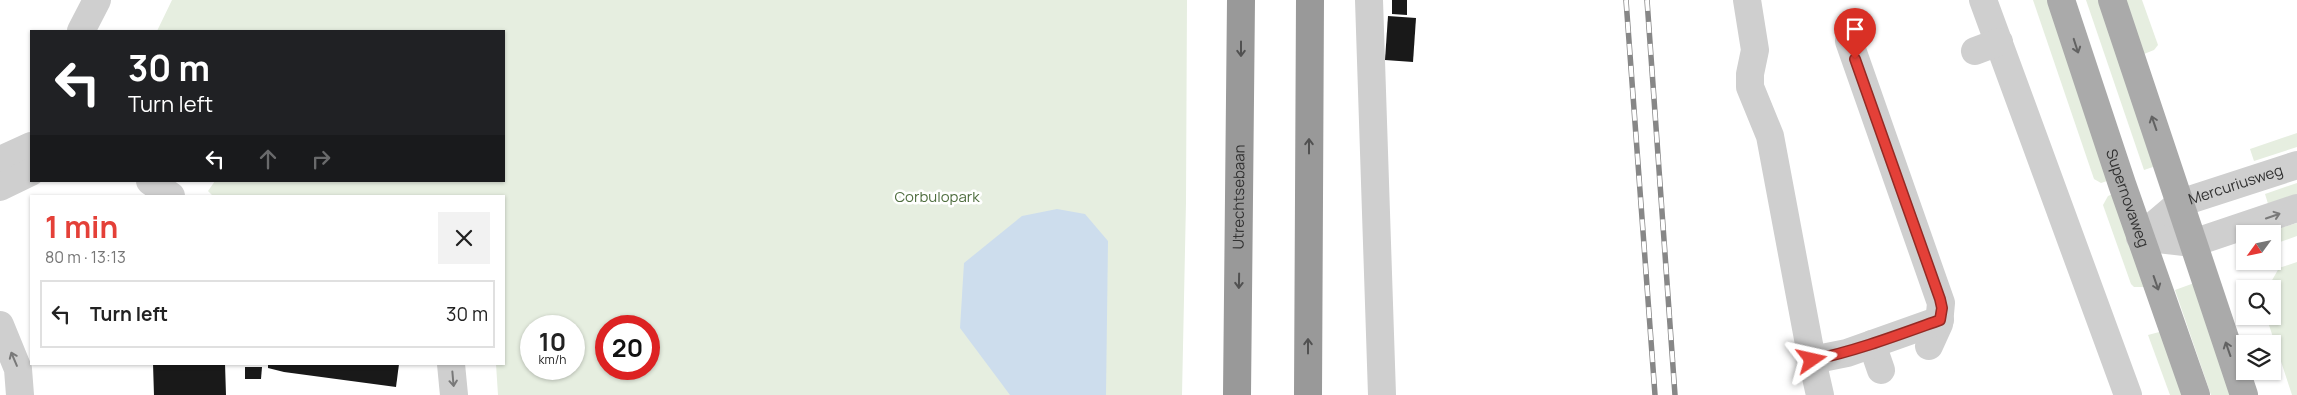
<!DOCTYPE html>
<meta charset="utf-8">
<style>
body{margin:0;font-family:Manrope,sans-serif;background:#f2f2f2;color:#222;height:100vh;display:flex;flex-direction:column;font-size:19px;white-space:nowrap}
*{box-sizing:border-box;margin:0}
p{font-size:16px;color:#767676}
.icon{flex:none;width:28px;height:28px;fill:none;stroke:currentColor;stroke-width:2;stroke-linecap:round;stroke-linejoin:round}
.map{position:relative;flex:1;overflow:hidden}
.drawer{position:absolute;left:30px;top:195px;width:475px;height:170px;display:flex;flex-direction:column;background:#fff;border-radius:0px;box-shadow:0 1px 4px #0004}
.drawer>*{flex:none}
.hud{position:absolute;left:30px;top:30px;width:475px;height:152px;border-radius:0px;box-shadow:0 1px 4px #0004;background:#202124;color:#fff;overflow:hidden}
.needle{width:32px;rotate:237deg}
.controls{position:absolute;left:2236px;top:225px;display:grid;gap:10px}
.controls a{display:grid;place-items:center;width:45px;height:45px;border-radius:0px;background:#fff;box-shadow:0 1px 4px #0004;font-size:25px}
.speed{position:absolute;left:520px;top:315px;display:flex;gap:10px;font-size:25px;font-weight:700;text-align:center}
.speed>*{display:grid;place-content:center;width:65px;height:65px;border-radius:50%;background:#fff;box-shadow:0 1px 4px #0004;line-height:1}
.speed small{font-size:12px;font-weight:400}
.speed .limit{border:8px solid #d22;background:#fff;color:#111}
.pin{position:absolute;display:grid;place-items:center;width:42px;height:42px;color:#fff;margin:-51px -21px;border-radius:50% 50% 50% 0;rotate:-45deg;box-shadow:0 0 5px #0007}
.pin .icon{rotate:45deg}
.me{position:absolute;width:55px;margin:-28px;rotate:79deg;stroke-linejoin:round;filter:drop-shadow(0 0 4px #0008)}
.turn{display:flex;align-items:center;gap:18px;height:105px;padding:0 15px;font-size:22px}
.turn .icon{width:65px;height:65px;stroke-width:2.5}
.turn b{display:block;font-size:35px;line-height:42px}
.lanes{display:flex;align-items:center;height:48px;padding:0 15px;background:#0003;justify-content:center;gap:25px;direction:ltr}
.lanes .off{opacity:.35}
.round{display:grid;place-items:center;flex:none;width:52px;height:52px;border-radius:0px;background:#f2f2f2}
.headline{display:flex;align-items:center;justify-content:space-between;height:85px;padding:0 15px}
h1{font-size:30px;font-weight:700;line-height:38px;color:#e44038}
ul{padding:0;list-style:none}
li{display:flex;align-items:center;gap:15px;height:68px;margin:0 10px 8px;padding:0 5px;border:2px solid #e0e0e0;border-radius:0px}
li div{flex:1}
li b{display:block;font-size:19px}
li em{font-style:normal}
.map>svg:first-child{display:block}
.green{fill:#e6eee0;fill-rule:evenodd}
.water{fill:#cddded}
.building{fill:#191919}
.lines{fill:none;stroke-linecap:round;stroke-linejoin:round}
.minor{stroke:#cfcfcf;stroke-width:28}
.major{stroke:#aaa;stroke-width:28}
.highway{stroke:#999;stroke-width:28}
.rail-casing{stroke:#878787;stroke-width:5.5}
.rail{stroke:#fff;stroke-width:4;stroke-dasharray:11;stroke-linecap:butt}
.oneway{stroke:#626262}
.oneway2{stroke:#515151}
.oneway3{stroke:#797979}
.route-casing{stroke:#942a24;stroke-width:12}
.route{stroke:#e44038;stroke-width:9}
.labels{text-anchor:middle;stroke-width:5;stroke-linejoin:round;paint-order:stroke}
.street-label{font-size:15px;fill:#323232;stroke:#fff}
.park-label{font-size:15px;fill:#4f6e3f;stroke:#fff}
</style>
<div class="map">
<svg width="2297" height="395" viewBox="0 0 2297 395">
<rect width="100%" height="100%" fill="#fff"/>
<!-- green -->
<g class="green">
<path d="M172 0H1187L1186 202 1182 395H498L496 364H504V196H213L208 191 215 181H504V31H157ZM531 326H574V369H531ZM606 326H649V369H606Z"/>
<polygon points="2033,0 2049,0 2110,180 2101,183 2094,179"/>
<polygon points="2086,0 2101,0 2156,166 2144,170"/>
<polygon points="2126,0 2142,0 2158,45 2154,50 2144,54"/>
<polygon points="2297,133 2297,147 2254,161 2250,149"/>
<polygon points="2297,183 2297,197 2269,207 2265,194"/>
<polygon points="2115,193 2147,287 2134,287 2131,284 2103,205 2108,196"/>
<polygon points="2297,223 2297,236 2280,242 2277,229"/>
<polygon points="2297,262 2297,395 2292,395 2266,316 2272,316 2272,289 2267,289 2279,268"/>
<polygon points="2197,282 2235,395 2211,395 2175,290"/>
<polygon points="2163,331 2186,395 2170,395 2148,335"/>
</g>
<!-- water -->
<polygon class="water" points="1057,209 1085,214 1108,241 1106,395 1010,395 960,328 964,263 1022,216"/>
<!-- building -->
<g class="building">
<polygon points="1392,0 1407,0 1407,15 1392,14"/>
<polygon points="1388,16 1416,18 1413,62 1385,60"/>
<polygon points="153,364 225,364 226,395 154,395"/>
<polygon points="268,364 399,364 396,387 284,372 268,368"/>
<polygon points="245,367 262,367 261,379 245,379"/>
</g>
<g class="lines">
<!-- minor -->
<g class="minor">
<polyline points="1369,0 1382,395"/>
<polyline points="1747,0 1755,50 1750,74 1750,87 1770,136 1812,360"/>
<polyline points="1983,0 2128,395"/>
<polyline points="81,31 97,0"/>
<polyline points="1849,41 1941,303 1939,324 1929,346"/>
<polyline points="1975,51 1999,42"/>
<polyline points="0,160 31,146"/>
<polyline points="150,181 171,196"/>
<polyline points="0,187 31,172"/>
<path id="s1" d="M2140 237 2180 203 2297 165"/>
<polyline points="2140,237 2193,243 2297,208"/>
<polyline points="0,325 18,369 20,395"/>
<polyline points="1872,344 1881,370"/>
<polyline points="451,364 454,395"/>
<polyline points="1820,395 1812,360 1847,353 1940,320"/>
</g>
<!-- major -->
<g class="major">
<path id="s2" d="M2061 0 2122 184 2196 395"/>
<polyline points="2112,0 2244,395"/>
</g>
<!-- highway -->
<g class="highway">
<path id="s3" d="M1237 395 1241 0"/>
<polyline points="1308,395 1310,0"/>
</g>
<!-- rail casing -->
<g class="rail-casing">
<g id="rail">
<polyline points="1626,0 1655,395"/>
<polyline points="1647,0 1675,395"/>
</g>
</g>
<!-- rail -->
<use href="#rail" class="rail"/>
</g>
<!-- one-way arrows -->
<defs><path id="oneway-shaft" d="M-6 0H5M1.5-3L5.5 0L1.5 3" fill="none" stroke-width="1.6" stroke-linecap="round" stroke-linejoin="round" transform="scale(1.25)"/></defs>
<g class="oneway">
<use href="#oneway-shaft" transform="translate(2076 46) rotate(72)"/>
<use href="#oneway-shaft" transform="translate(2154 123) rotate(-109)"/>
<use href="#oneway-shaft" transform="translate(2156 283) rotate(71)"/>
<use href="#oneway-shaft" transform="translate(2228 349) rotate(-109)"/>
</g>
<g class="oneway2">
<use href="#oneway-shaft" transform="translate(1241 49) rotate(90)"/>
<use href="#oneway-shaft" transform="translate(1309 146) rotate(-90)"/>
<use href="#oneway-shaft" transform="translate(1239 281) rotate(91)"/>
<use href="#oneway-shaft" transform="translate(1308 346) rotate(-90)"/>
</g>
<g class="oneway3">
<use href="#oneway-shaft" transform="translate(2273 216) rotate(-19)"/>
<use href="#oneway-shaft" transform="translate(14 359) rotate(-113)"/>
<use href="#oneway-shaft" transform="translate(453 379) rotate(85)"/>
</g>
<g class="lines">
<!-- route casing -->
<g class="route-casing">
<path id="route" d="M1812 360C1856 351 1898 335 1940 320L1942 308 1940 299 1855 59"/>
</g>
<!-- route -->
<use href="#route" class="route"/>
</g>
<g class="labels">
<!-- street labels -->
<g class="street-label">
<text dy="5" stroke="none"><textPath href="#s1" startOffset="111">Mercuriusweg</textPath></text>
<text dy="5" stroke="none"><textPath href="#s3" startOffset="198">Utrechtsebaan</textPath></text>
<text dy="5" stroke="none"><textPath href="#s2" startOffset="209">Supernovaweg</textPath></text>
</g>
<!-- park labels -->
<g class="park-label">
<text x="937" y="202">Corbulopark</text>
</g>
</g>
</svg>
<div class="controls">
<a><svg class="needle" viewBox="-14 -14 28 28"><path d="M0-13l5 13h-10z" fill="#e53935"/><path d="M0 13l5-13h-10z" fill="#767676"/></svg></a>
<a><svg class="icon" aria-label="search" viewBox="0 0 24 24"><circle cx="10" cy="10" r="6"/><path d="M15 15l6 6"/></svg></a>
<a><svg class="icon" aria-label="layers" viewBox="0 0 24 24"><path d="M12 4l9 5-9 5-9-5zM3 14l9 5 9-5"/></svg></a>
</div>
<div class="speed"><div>10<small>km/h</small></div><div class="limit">20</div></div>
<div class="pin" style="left:1855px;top:59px;background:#d93025"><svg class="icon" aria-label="arrive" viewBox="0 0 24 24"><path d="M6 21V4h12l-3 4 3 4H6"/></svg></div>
<svg class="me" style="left:1812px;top:360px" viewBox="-20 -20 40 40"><path d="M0-17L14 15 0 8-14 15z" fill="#e44038" stroke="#fff" stroke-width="4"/></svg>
<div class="hud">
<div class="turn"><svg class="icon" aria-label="left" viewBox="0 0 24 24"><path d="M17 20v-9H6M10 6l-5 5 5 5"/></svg><div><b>30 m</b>Turn left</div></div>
<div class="lanes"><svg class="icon" aria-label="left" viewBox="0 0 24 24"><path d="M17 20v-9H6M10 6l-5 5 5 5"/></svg><svg class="icon off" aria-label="ahead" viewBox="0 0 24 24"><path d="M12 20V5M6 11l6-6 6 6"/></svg><svg class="icon off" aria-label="right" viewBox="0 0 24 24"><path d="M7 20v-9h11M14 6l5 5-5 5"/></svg></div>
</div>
<section class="drawer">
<div class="headline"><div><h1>1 min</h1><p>80 m · 13:13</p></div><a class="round"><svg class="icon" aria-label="close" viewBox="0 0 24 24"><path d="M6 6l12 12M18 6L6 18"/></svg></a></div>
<ul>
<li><svg class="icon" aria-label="left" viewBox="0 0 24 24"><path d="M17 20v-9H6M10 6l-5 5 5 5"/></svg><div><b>Turn left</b></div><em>30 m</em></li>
</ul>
</section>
</div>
